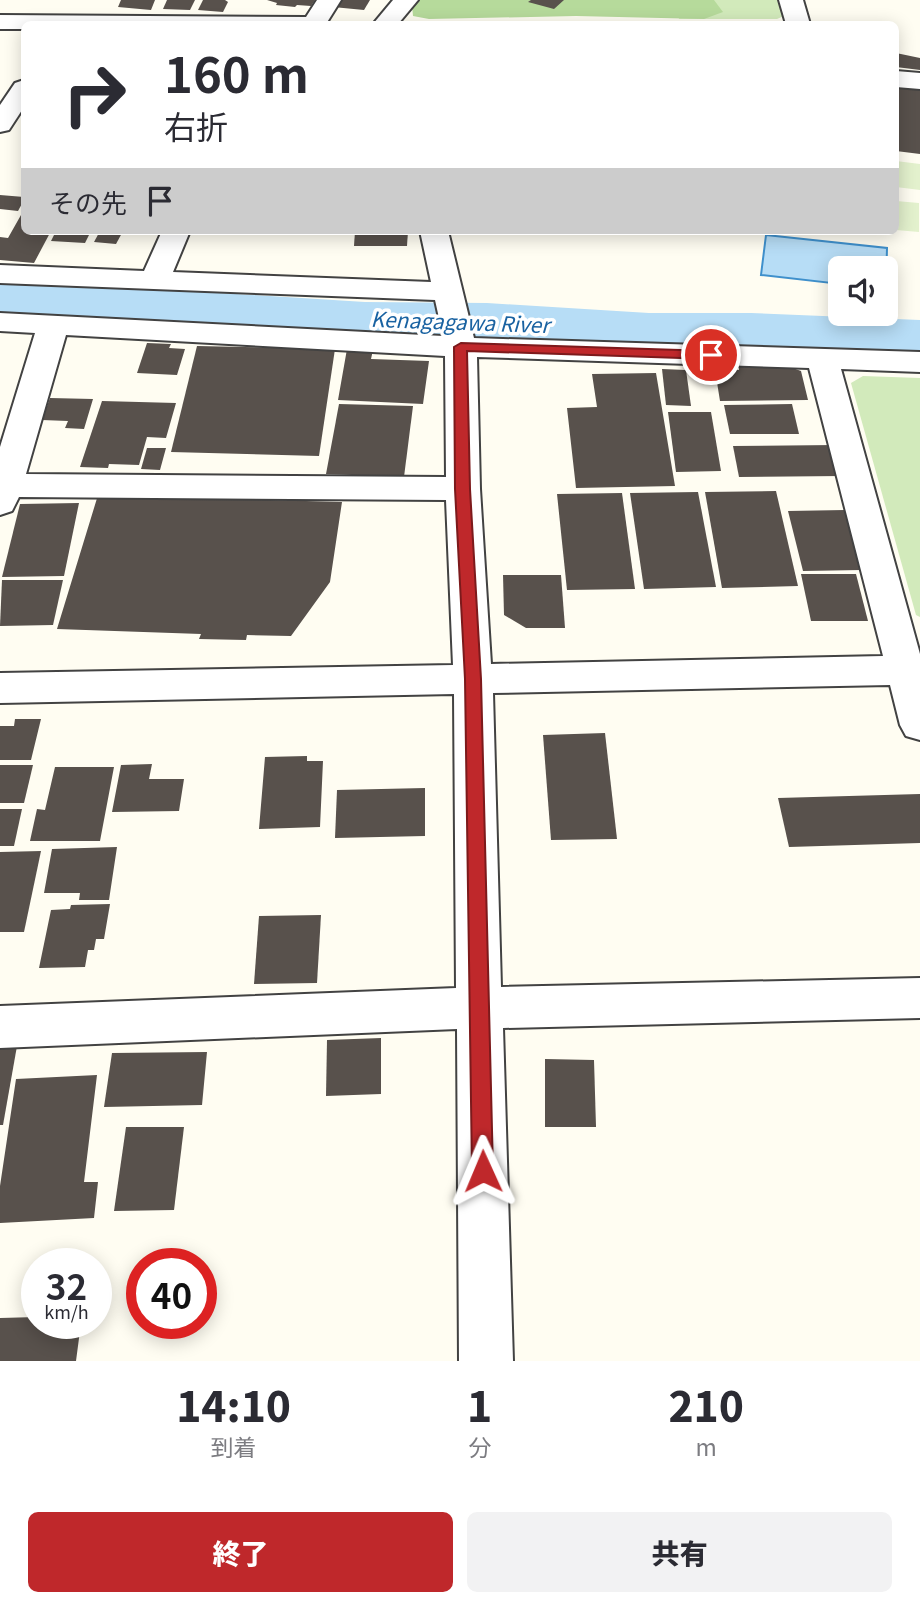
<!DOCTYPE html>
<html lang="ja">
<meta charset="utf-8">
<style>
body{margin:0;font-family:Georgia,"Noto Sans JP",serif;background:#f2f2f3;color:#2b2b33;height:100vh;display:flex;flex-direction:column;font-size:26px;white-space:nowrap}
*{box-sizing:border-box;margin:0}
p{font-size:23px;color:#7c7c81}
.icon{flex:none;width:38px;height:38px;fill:none;stroke:currentColor;stroke-width:2;stroke-linecap:round;stroke-linejoin:round}
.map{position:relative;height:1361px;overflow:hidden}
.sheet{display:flex;flex-direction:column;background:#fff;flex:1}
.sheet>*{flex:none}
.banner{position:absolute;left:21px;top:21px;width:878px;height:214px;border-radius:10px;box-shadow:0 4px 18px #0003;background:#fff;color:#2b2b33;overflow:hidden}
.fabs{position:absolute;left:828px;top:256px;display:grid;gap:14px}
.fabs a{display:grid;place-items:center;width:70px;height:70px;border-radius:10px;background:#fff;box-shadow:0 4px 18px #0003;font-size:35px}
.speed{position:absolute;left:21px;top:1248px;display:flex;gap:14px;font-size:35px;font-weight:700;text-align:center}
.speed>*{display:grid;place-content:center;width:91px;height:91px;border-radius:50%;background:#fff;box-shadow:0 4px 18px #0003;line-height:1}
.speed small{font-size:18px;font-weight:400}
.speed .limit{border:10px solid #d22;background:#fff;color:#111}
.pin{position:absolute;display:grid;place-items:center;width:60px;height:60px;color:#fff;margin:-30px;border:4px solid #fff;border-radius:50%;box-shadow:0 2px 7px #0007}
.me{position:absolute;width:77px;margin:-38px;rotate:359deg;stroke-linejoin:round;filter:drop-shadow(0 0 5px #0008)}
.turn{display:flex;align-items:center;gap:24px;height:147px;padding:0 28px;font-size:32px}
.turn .icon{width:91px;height:91px;stroke-width:2.5}
.turn b{display:block;font-size:49px;line-height:60px}
.then{display:flex;align-items:center;height:66px;padding:0 28px;background:#0003;gap:14px;font-size:26px}
.eta{display:flex;justify-content:space-evenly;align-items:center;height:119px;text-align:center}
.eta b{font-size:42px;font-weight:800;line-height:49px}
.action{display:flex;gap:14px;margin-top:auto;padding:14px 28px}
.action a{flex:1;height:80px;border-radius:10px;background:#bf282b;color:#fff;font-size:28px;font-weight:800;line-height:80px;text-align:center}
.action a+a{background:#f2f2f3;color:#2b2b33}
.map>svg:first-child{display:block}
.green{fill:#d2eabb}
.forest{fill:#b6da9b}
.pitch{fill:#e3f1cd}
.water{fill:#b7ddf6;stroke:#3f90cc;stroke-width:2}
.lines{fill:none;stroke-linecap:round;stroke-linejoin:round}
.river{fill:#b7ddf6;fill-rule:evenodd}
.building{fill:#58514c}
.minor-casing{stroke:#424242;stroke-width:4}
.minor{fill:#fff;fill-rule:evenodd}
.route{fill:#bf282b;stroke:#7c1a1c;stroke-width:2}
.labels{text-anchor:middle;stroke-width:7;stroke-linejoin:round;paint-order:stroke}
.far-water-label{font-size:21px;font-style:italic;fill:#1962a1;stroke:#fff}
</style>
<div class="map">
<svg width="920" height="1361" viewBox="0 0 920 1361">
<rect width="100%" height="100%" fill="#fffdf2"/>
<!-- green -->
<g class="green">
<polygon points="675,0 779,0 784,16 777,19 679,19"/>
<polygon points="863,376 920,378 920,617 916,615 851,383"/>
</g>
<!-- forest -->
<polygon class="forest" points="419,0 714,0 723,12 704,19 576,16 429,19 413,16 412,6"/>
<!-- pitch -->
<g class="pitch">
<polygon points="896,161 920,164 920,190 896,187"/>
<polygon points="896,201 919,203 919,232 896,230"/>
</g>
<!-- water -->
<polygon class="water" points="766,235 887,248 886,286 886,268 840,268 840,284 761,275"/>
<g class="lines">
<!-- river -->
<polygon class="river" points="0,279 365,302 487,303 649,313 751,313 920,320 920,358 751,351 649,351 487,339 365,338 0,315"/>
</g>
<!-- building -->
<g class="building">
<polygon points="121,0 155,0 151,10 118,7"/>
<polygon points="167,0 195,0 190,10 163,9"/>
<polygon points="203,0 225,0 228,2 223,12 198,10"/>
<polygon points="267,0 315,0 311,6 297,5 295,7 276,5 277,3"/>
<polygon points="337,0 370,0 364,10 333,7"/>
<polygon points="531,0 564,0 554,9 528,2"/>
<polygon points="896,53 920,58 920,70 896,67"/>
<polygon points="896,87 920,89 920,154 896,151"/>
<polygon points="0,195 24,197 24,200 18,211 0,209"/>
<polygon points="21,215 24,215 24,231 51,231 34,263 0,260 0,237 8,238"/>
<polygon points="56,231 91,231 85,243 51,241"/>
<polygon points="100,231 122,233 116,244 94,242"/>
<polygon points="355,231 408,231 407,246 354,246"/>
<polygon points="147,343 171,344 169,348 185,349 177,375 137,373"/>
<polygon points="197,346 335,349 319,456 171,452"/>
<polygon points="347,349 373,350 371,359 429,361 423,404 338,400"/>
<polygon points="739,367 790,367 801,371 808,400 720,401 715,370 739,370"/>
<polygon points="662,369 686,370 691,406 666,405"/>
<polygon points="656,373 675,486 576,488 567,408 597,407 592,374"/>
<polygon points="50,398 93,399 84,429 65,428 68,421 42,420"/>
<polygon points="102,401 176,403 166,438 147,437 139,465 109,464 108,468 80,467"/>
<polygon points="339,404 413,406 404,477 326,474"/>
<polygon points="792,404 799,434 730,434 724,405"/>
<polygon points="668,412 711,412 721,471 676,472"/>
<polygon points="835,445 842,476 739,477 733,446"/>
<polygon points="147,448 166,448 160,470 141,469"/>
<polygon points="776,491 798,586 722,588 705,492"/>
<polygon points="698,492 716,587 644,589 630,493"/>
<polygon points="622,493 635,589 567,590 557,494"/>
<polygon points="98,495 227,499 228,495 271,497 270,500 342,502 330,582 291,636 247,635 246,640 199,639 201,634 57,629"/>
<polygon points="79,503 64,576 2,577 20,504"/>
<polygon points="845,510 861,570 803,571 788,511"/>
<polygon points="801,574 856,574 868,621 811,621"/>
<polygon points="503,575 561,575 565,628 526,628 504,615"/>
<polygon points="2,580 63,580 53,625 0,626"/>
<polygon points="15,719 41,719 31,760 0,760 0,726 14,726"/>
<polygon points="605,733 617,839 551,840 543,735"/>
<polygon points="307,756 307,761 323,761 320,827 259,829 265,757"/>
<polygon points="152,764 149,779 184,779 179,811 112,812 121,765"/>
<polygon points="0,765 33,765 24,803 0,803"/>
<polygon points="55,767 114,767 100,841 30,841 37,809 45,810"/>
<polygon points="425,788 425,836 335,838 337,790"/>
<polygon points="920,794 920,843 789,847 778,798"/>
<polygon points="0,809 22,809 14,846 0,846"/>
<polygon points="117,847 109,900 79,900 80,893 44,893 52,849"/>
<polygon points="41,851 24,932 0,932 0,852"/>
<polygon points="110,904 104,939 96,939 94,950 88,950 85,967 39,968 51,910 70,909 71,905"/>
<polygon points="321,915 317,983 254,984 259,916"/>
<polygon points="381,1038 381,1094 326,1096 327,1040"/>
<polygon points="17,1046 3,1125 0,1125 0,1047"/>
<polygon points="207,1052 202,1105 104,1107 112,1053"/>
<polygon points="545,1059 594,1060 596,1127 545,1127"/>
<polygon points="97,1075 84,1182 98,1182 94,1218 0,1223 0,1186 16,1079"/>
<polygon points="126,1127 184,1127 174,1210 114,1211"/>
<polygon points="37,1317 37,1323 81,1323 76,1361 0,1361 0,1318"/>
</g>
<g class="lines">
<!-- minor casing -->
<g class="minor-casing">
<g id="minor">
<polygon points="317,0 341,0 326,24 24,24 24,29 0,29 0,15 306,17"/>
<polygon points="393,0 418,0 398,24 373,24"/>
<polygon points="779,0 803,0 810,24 786,24"/>
<polygon points="896,71 920,73 920,89 896,87"/>
<polygon points="24,80 24,107 9,130 0,132 0,105 15,83"/>
<path d="M162 231H190L173 272 431 282 420 231H448L474 338 920 352V372L841 369 920 654V740L906 736 900 725 890 685 493 693 501 987 920 978V1018L503 1028 513 1361H459L457 1029 0 1048V1006L456 988 454 694 0 703V673L453 665 446 500 19 497 12 511 0 515V447L35 333 0 331V313L443 336 435 300 0 283V265L144 271ZM66 335 445 356 446 477 26 474ZM477 357 809 368 883 656 491 664 480 489Z"/>
</g>
</g>
<!-- minor -->
<use href="#minor" class="minor"/>
</g>
<!-- route -->
<polygon class="route" points="461,343 711,351 717,355 711,359 467,351 470,489 481,679 493,1171 490,1178 483,1181 475,1178 472,1171 465,679 455,489 454,347"/>
<g class="labels">
<!-- far-water labels -->
<g class="far-water-label">
<text transform="translate(460 323) rotate(2)" y="7">Kenagagawa River</text>
</g>
</g>
</svg>
<div class="fabs">
<a><svg class="icon" aria-label="sound" viewBox="0 0 24 24"><path d="M4 9h4l5-4v14l-5-4H4zM17 9q2 3 0 6"/></svg></a>
</div>
<div class="speed"><div>32<small>km/h</small></div><div class="limit">40</div></div>
<div class="pin" style="left:711px;top:355px;background:#d93025"><svg class="icon" aria-label="arrive" viewBox="0 0 24 24"><path d="M6 21V4h12l-3 4 3 4H6"/></svg></div>
<svg class="me" style="left:483px;top:1171px" viewBox="-20 -20 40 40"><path d="M0-17L14 15 0 8-14 15z" fill="#bf282b" stroke="#fff" stroke-width="4"/></svg>
<div class="banner">
<div class="turn"><svg class="icon" aria-label="right" viewBox="0 0 24 24"><path d="M7 20v-9h11M14 6l5 5-5 5"/></svg><div><b>160 m</b>右折</div></div>
<div class="then">その先<svg class="icon" aria-label="arrive" viewBox="0 0 24 24"><path d="M6 21V4h12l-3 4 3 4H6"/></svg></div>
</div>
</div>
<section class="sheet">
<div class="eta">
<div><b>14:10</b><p>到着</p></div>
<div><b>1</b><p>分</p></div>
<div><b>210</b><p>m</p></div>
</div>
<div class="action"><a>終了</a><a>共有</a></div>
</section>
